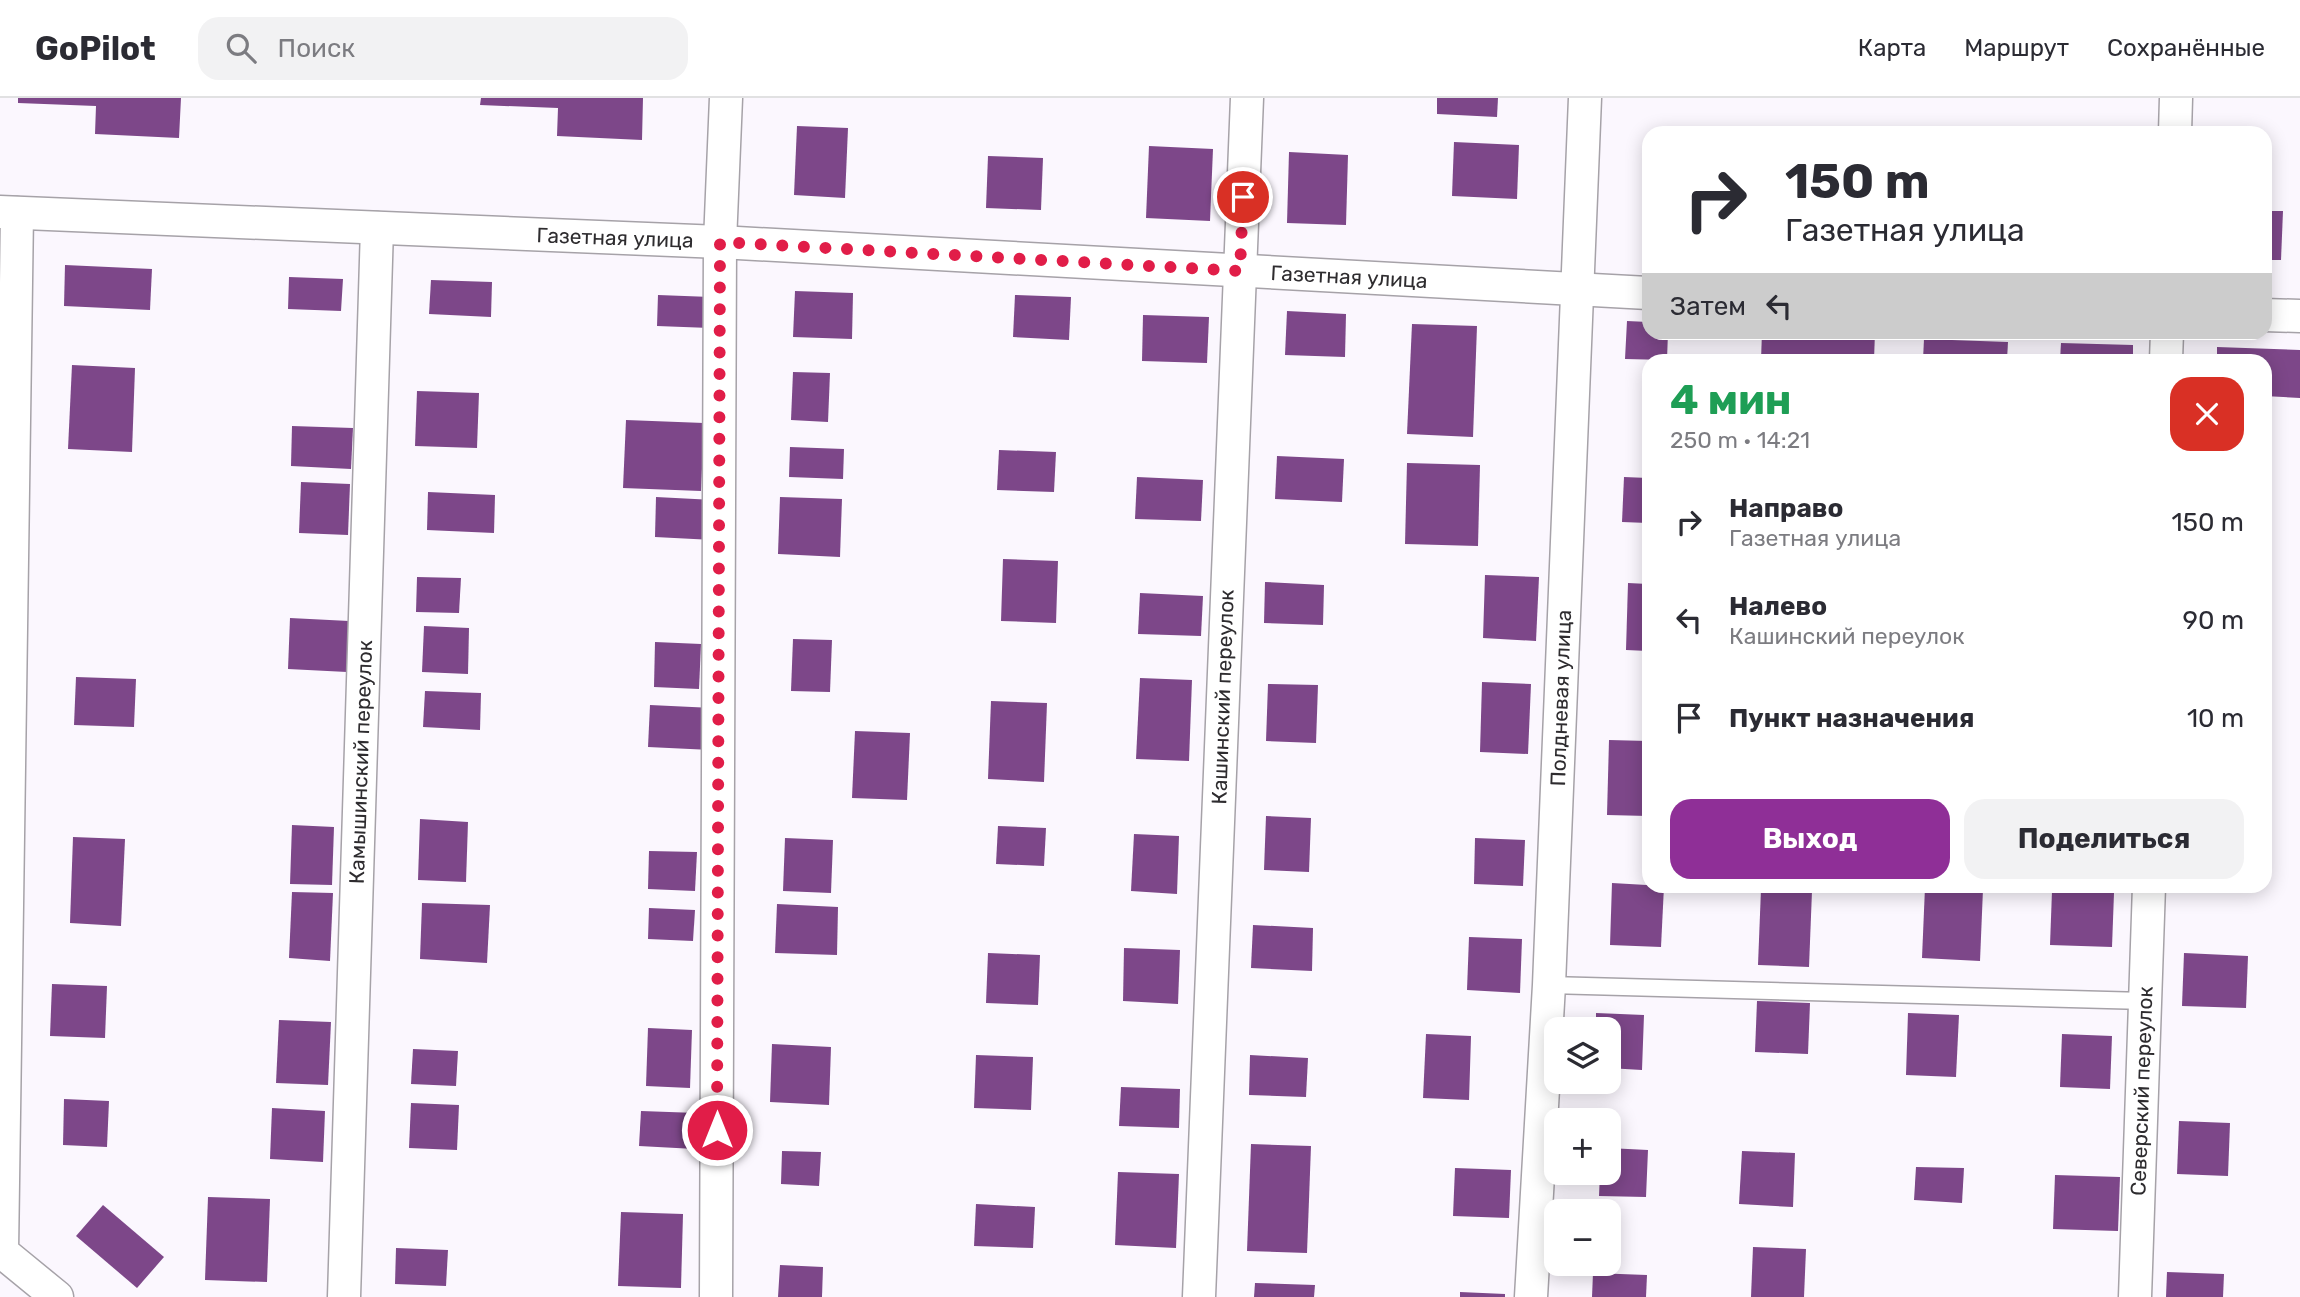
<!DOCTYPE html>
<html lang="ru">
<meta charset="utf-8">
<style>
body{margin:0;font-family:Rubik,sans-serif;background:#f2f2f3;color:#2b2b33;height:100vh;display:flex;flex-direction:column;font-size:26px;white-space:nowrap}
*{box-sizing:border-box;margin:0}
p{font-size:23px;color:#7c7c81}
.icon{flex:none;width:38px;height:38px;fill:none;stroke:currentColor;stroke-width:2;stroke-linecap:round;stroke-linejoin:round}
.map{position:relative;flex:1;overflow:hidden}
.panel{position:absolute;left:1642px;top:256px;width:630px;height:539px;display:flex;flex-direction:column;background:#fff;border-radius:21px;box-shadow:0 4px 18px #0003}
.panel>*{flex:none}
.hud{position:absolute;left:1642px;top:28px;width:630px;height:214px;border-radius:21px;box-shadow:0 4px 18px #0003;background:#fff;color:#2b2b33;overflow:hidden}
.fabs{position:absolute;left:1544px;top:919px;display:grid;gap:14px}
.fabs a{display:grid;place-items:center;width:77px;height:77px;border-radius:14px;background:#fff;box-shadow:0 4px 18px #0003;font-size:35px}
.pin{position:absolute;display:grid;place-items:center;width:60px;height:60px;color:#fff;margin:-30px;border:4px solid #fff;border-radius:50%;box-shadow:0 2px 7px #0007}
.me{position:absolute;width:77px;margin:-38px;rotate:0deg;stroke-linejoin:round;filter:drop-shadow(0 0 5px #0008)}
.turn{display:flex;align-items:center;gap:24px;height:147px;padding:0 28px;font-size:32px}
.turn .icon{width:91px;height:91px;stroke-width:2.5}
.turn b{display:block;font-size:49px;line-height:60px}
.then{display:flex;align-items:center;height:66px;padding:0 28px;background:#0003;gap:14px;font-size:26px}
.round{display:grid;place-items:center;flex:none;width:74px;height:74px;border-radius:21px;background:#f2f2f3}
.headline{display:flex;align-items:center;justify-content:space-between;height:119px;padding:0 28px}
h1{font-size:42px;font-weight:700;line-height:52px;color:#1e9e55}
.action{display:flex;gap:14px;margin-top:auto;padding:14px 28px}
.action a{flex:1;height:80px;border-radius:21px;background:#8f2f97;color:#fff;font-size:28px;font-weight:700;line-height:80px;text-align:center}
.action a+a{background:#f2f2f3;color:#2b2b33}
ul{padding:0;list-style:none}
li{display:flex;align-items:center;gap:21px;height:98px;padding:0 28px}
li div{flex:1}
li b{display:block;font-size:26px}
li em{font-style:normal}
header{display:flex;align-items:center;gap:42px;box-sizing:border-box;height:98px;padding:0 35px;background:#fff;border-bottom:2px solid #e1e1e2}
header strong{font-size:33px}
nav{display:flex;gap:38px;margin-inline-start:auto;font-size:24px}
.search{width:490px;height:63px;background:#f2f2f3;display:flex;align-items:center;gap:18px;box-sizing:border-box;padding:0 24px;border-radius:21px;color:#7c7c81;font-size:26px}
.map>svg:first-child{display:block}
.building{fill:#7d4789}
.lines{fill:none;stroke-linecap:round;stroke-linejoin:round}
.lane-casing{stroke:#a6a2a8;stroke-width:19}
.street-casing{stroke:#a6a2a8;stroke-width:35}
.lane{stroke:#fff;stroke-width:16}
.street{stroke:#fff;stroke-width:32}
.route{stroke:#e11d48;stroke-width:12;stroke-dasharray:0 21.6}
.labels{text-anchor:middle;stroke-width:7;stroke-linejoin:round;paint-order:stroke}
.street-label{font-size:21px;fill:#2e2c2f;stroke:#fff}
</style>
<header>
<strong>GoPilot</strong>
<div class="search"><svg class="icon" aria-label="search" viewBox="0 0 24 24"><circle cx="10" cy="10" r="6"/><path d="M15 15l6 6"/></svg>Поиск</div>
<nav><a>Карта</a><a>Маршрут</a><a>Сохранённые</a></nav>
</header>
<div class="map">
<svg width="2300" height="1199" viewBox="0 0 2300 1199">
<rect width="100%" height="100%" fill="#fbf7fe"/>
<!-- building -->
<g class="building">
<polygon points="18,0 181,0 179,40 95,36 96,8 18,5"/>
<polygon points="481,0 643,0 642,42 557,38 558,10 480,7"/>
<polygon points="1437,0 1498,0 1497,19 1437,16"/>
<polygon points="797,28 848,30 845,100 794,97"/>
<polygon points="1454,44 1519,47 1517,101 1452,98"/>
<polygon points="1149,48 1213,51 1210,123 1146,120"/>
<polygon points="1289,54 1348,57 1346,127 1287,125"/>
<polygon points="988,58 1043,60 1041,112 986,110"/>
<polygon points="2264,113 2283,113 2281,162 2264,162"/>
<polygon points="65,167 152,171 150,212 64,208"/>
<polygon points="289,179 343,181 341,213 288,211"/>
<polygon points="431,182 492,184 491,219 429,216"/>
<polygon points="795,193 853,195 852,241 793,239"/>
<polygon points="658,197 711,199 710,230 657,228"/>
<polygon points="1015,197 1071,199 1069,242 1013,239"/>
<polygon points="1287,213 1346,216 1345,259 1285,257"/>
<polygon points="1143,217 1209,219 1207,265 1142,263"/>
<polygon points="1627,223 1648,224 1648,234 1668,234 1667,262 1625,261"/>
<polygon points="1412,226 1477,228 1473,339 1407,336"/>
<polygon points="1762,234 1875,234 1874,262 1761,262"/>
<polygon points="1924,241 2008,244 2007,262 1923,262"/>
<polygon points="2061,245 2133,247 2133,262 2060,262"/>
<polygon points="2217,249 2300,252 2300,300 2264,298 2264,262 2217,262"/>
<polygon points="72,267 135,270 132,354 68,351"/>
<polygon points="793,274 830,275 828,324 791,322"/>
<polygon points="417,293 479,295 477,350 415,348"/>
<polygon points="626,322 704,325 701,393 623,390"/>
<polygon points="292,328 353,330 351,371 291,368"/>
<polygon points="790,349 844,351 843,381 789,379"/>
<polygon points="999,352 1056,354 1054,394 997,392"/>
<polygon points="1277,358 1344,361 1342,404 1275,401"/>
<polygon points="1407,365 1480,367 1478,448 1405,446"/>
<polygon points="1137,379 1203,382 1201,423 1135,421"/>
<polygon points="1624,379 1648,380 1648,425 1622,424"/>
<polygon points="301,384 350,386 348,437 299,435"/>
<polygon points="428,394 495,397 494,435 427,432"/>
<polygon points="656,399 714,402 713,442 655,439"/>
<polygon points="780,399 842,401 840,459 778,456"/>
<polygon points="1003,461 1058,463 1056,525 1001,523"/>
<polygon points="1485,477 1539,479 1536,543 1483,540"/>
<polygon points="417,479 461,480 459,515 416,514"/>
<polygon points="1265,484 1324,487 1323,527 1264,525"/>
<polygon points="1628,485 1648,486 1648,553 1626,552"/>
<polygon points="1140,495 1203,498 1201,538 1138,536"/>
<polygon points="290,520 349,523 347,574 288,571"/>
<polygon points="424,528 469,530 468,576 422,574"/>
<polygon points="793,541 832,542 830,594 791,593"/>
<polygon points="655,544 701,546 699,591 654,589"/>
<polygon points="76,579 136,581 134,629 74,627"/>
<polygon points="1140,580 1192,582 1189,663 1136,661"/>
<polygon points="1482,584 1531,586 1528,656 1480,654"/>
<polygon points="1268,586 1318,587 1316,645 1266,643"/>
<polygon points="425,593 481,595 480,632 423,629"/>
<polygon points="991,603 1047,605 1044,684 988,681"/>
<polygon points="650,607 713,610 711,652 648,649"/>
<polygon points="855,633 910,635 907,702 852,700"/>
<polygon points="1609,642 1648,643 1648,718 1607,717"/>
<polygon points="1266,718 1311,720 1309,774 1264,772"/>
<polygon points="420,721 468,724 466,784 418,782"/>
<polygon points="292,727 334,729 332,787 290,786"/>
<polygon points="998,728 1046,730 1044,768 996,766"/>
<polygon points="1134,736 1179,738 1177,796 1131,793"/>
<polygon points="73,739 125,741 121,828 70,825"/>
<polygon points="785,740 833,742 831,795 783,793"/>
<polygon points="1475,740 1525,742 1523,788 1474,786"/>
<polygon points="649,753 697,754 695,793 648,791"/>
<polygon points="1612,785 1664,788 1661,849 1610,847"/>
<polygon points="1925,789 1983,791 1980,863 1922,860"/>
<polygon points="1761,791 1812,793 1809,869 1758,867"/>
<polygon points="2052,793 2114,795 2112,849 2050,847"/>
<polygon points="292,794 333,795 330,863 289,860"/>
<polygon points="422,805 490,807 487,865 420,861"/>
<polygon points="777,806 838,809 837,857 775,855"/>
<polygon points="649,810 695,812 693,843 648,841"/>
<polygon points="1253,827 1313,830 1312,873 1251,870"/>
<polygon points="1469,839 1522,841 1520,895 1467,892"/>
<polygon points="1124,850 1180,852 1178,906 1123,903"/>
<polygon points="988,855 1040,857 1038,907 986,905"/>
<polygon points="2184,855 2248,858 2246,910 2182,908"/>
<polygon points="52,886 107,888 105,940 50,938"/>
<polygon points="1757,903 1810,905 1808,956 1755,954"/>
<polygon points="1596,915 1644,917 1642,972 1608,970 1608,931 1596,931"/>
<polygon points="1908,915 1959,917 1956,979 1906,977"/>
<polygon points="279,922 331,924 328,987 276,985"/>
<polygon points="648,930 692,932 690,990 646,988"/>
<polygon points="1426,936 1471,938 1469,1002 1423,1000"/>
<polygon points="2062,936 2112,938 2110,991 2060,989"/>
<polygon points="772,946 831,949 829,1007 770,1004"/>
<polygon points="413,951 458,953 456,988 411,986"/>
<polygon points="976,957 1033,959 1031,1012 974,1010"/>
<polygon points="1250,957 1308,960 1306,999 1249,997"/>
<polygon points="1121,989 1180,991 1179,1030 1119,1028"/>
<polygon points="64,1001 109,1003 107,1049 63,1047"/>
<polygon points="411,1005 459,1007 457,1052 409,1050"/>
<polygon points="272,1010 325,1013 323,1064 270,1061"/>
<polygon points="641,1013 697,1015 695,1051 639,1048"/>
<polygon points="2179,1023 2230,1025 2228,1078 2177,1076"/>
<polygon points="1251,1046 1311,1048 1307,1155 1247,1153"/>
<polygon points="1608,1050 1648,1052 1646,1099 1599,1098 1600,1074 1608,1074"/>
<polygon points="782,1053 821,1054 819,1088 781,1086"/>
<polygon points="1742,1053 1795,1055 1793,1109 1739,1106"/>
<polygon points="1916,1069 1964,1070 1962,1105 1914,1102"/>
<polygon points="1455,1070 1511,1072 1509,1120 1453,1118"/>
<polygon points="1118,1074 1179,1076 1176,1150 1115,1147"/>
<polygon points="2055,1077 2120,1079 2118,1133 2053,1131"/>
<polygon points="208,1099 270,1101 267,1184 205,1182"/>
<polygon points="976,1106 1035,1109 1033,1150 974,1148"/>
<polygon points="103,1107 164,1159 137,1190 76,1138"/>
<polygon points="621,1114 683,1116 681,1190 618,1188"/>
<polygon points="1753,1149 1806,1151 1804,1199 1751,1199"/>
<polygon points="396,1150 448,1152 446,1188 395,1186"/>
<polygon points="780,1167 823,1169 822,1199 778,1199"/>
<polygon points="2167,1174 2224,1176 2223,1199 2166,1199"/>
<polygon points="1593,1175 1647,1177 1646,1199 1592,1199"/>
<polygon points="1255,1185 1315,1187 1314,1199 1254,1199"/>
<polygon points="1460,1194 1505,1196 1505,1199 1460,1199"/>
</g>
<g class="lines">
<!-- lane casing -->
<g class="lane-casing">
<polyline id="lane" points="1549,887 2145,903"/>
</g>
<!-- street casing -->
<g class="street-casing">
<g id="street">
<polyline points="2175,35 2176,0"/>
<polyline points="0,114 720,144 1648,195"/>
<polyline points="17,115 2,1154 57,1199"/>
<polyline points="2264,217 2300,218"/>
<polyline points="2166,262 2167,234"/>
<polyline points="344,1199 377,130"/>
<polyline points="716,1199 720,144 726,0"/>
<polyline points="1199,1199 1247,0"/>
<polyline points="1531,1199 1549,887 1585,0"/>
<polyline points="2135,1199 2149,788"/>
</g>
</g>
<!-- lane -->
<use href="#lane" class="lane"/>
<!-- street -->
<use href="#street" class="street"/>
</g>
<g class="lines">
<!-- route -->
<polyline class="route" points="717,1032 720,144 1240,173 1243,99"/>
</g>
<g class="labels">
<!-- street labels -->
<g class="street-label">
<text transform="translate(615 140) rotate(2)" y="7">Газетная улица</text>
<text transform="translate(1349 179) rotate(3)" y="7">Газетная улица</text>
<text transform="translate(1223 599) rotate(-88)" y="7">Кашинский переулок</text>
<text transform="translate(1561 600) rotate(-88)" y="7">Полдневая улица</text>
<text transform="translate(361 664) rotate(-88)" y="7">Камышинский переулок</text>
<text transform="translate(2142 993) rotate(-88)" y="7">Северский переулок</text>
</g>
</g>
</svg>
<div class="fabs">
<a><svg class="icon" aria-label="layers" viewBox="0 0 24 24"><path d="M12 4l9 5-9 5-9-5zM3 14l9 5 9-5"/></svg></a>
<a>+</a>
<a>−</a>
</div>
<div class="pin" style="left:1243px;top:99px;background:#d93025"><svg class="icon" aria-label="arrive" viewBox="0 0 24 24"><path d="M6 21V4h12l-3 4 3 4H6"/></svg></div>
<svg class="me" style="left:717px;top:1032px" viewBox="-20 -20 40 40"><circle r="17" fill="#e11d48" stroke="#fff" stroke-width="3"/><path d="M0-11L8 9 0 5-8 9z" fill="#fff"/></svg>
<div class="hud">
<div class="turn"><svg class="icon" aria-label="right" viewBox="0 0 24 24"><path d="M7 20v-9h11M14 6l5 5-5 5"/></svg><div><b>150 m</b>Газетная улица</div></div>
<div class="then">Затем<svg class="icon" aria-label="left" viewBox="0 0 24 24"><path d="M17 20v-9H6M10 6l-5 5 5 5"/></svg></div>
</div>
<section class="panel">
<div class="headline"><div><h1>4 мин</h1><p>250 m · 14:21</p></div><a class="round" style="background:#d93025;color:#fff"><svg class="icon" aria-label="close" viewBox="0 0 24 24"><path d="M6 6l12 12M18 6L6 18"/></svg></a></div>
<ul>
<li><svg class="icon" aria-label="right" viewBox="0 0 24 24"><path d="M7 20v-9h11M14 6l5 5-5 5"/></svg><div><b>Направо</b><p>Газетная улица</p></div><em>150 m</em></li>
<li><svg class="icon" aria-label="left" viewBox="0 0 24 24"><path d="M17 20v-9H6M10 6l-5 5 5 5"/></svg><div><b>Налево</b><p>Кашинский переулок</p></div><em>90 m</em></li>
<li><svg class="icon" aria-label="arrive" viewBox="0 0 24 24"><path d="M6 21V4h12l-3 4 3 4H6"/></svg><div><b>Пункт назначения</b></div><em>10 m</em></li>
</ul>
<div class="action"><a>Выход</a><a>Поделиться</a></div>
</section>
</div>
